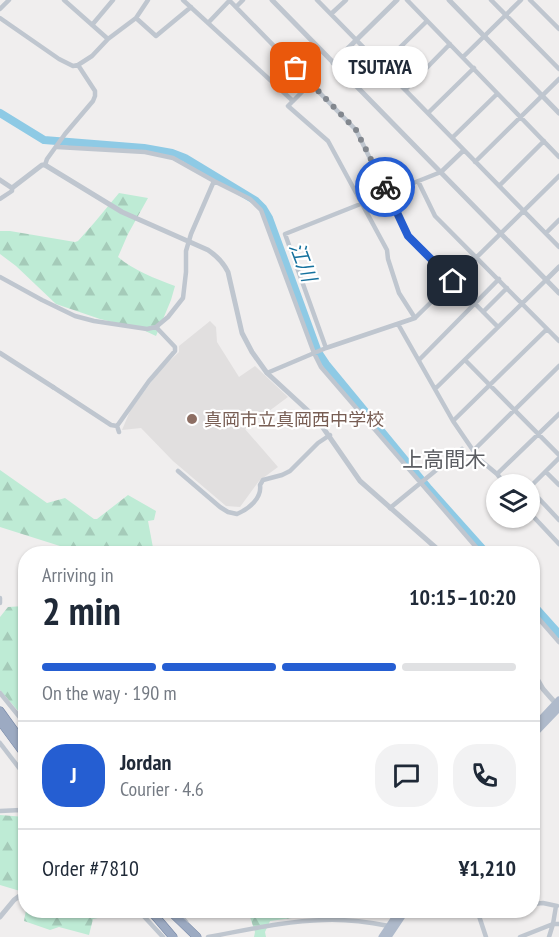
<!DOCTYPE html>
<html lang="en">
<head>
<meta charset="utf-8">
<style>
  body { margin:0; font-family:"PT Sans Narrow","Noto Sans JP",sans-serif; background:#f2f2f3; color:#1f2937; height:100vh; display:flex; flex-direction:column; font-size:22px; white-space:nowrap }
  * { box-sizing:border-box; margin:0 }
  p { font-size:20px; color:#747a83 }
  .icon { flex:none; width:33px; height:33px; fill:none; stroke:currentColor; stroke-width:2; stroke-linecap:round; stroke-linejoin:round }
  .map { position:relative; flex:1; overflow:hidden }
  .panel { position:absolute; left:18px; top:546px; width:522px; height:372px; display:flex; flex-direction:column; background:#fff; border-radius:24px; box-shadow:0 2px 4px #0004 }
  .panel>* { flex:none }
  .buttons { position:absolute; left:486px; top:474px; display:grid; gap:12px }
  .buttons a { display:grid; place-items:center; width:54px; height:54px; border-radius:50%; background:#fff; box-shadow:0 2px 4px #0004; font-size:30px }
  .pin { position:absolute; display:grid; place-items:center; width:51px; height:51px; color:#fff; margin:-26px; border-radius:12px; box-shadow:0 3px 9px #0006 }
  .courier { position:absolute; display:grid; place-items:center; width:60px; height:60px; margin:-30px; border:4px solid #255ed2; border-radius:50%; background:#fff; color:#222; box-shadow:0 2px 8px #0007 }
  .bubble { position:absolute; height:42px; border-radius:21px; background:#fff; box-shadow:0 2px 4px #0004; font-size:20px; font-weight:700; line-height:42px; text-align:center }
  .head em { font-style:normal; font-weight:700 }
  .head div { display:flex; flex-direction:column-reverse }
  .head { display:flex; align-items:center; justify-content:space-between; height:102px; padding:0 24px }
  h1 { font-size:39px; font-weight:700; line-height:45px }
  .bar { display:grid; grid-template-columns:repeat(4,1fr); gap:9px 6px; align-content:center; height:72px; padding:0 24px }
  .bar i { height:8px; border-radius:4px; background:#e0e1e3 }
  .bar .active { background:#255ed2 }
  .bar p { grid-column:span 4 }
  .line { display:flex; align-items:center; gap:15px; padding:0 24px; border-top:2px solid #e0e1e3 }
  .line div { flex:1 }
  .round { display:grid; place-items:center; flex:none; width:63px; height:63px; border-radius:24px; background:#f2f2f3 }
  .map>svg:first-child { display:block }
  .education { fill:#e1dfdf }
  .forest { fill:url(#forest-firs) }
  .lines { fill:none; stroke-linecap:round; stroke-linejoin:round }
  .river { stroke:#8ecae5; stroke-width:8 }
  .trunk-casing { stroke:#7486a5; stroke-width:9 }
  .minor { stroke:#bfc6cf; stroke-width:4.5 }
  .tertiary { stroke:#bfc6cf; stroke-width:5 }
  .primary { stroke:#afbacb; stroke-width:7 }
  .trunk { stroke:#9caac2; stroke-width:8 }
  .done { stroke:#82878e; stroke-width:6; stroke-dasharray:0 10.8 }
  .route { stroke:#255ed2; stroke-width:8 }
  .education-dot { fill:#8d6e63; stroke:#fff; stroke-width:2 }
  .labels { text-anchor:middle; dominant-baseline:central; stroke-width:4.5; stroke-linejoin:round; paint-order:stroke }
  .education-label { font-size:18px; fill:#785e54; stroke:#fff; text-anchor:start }
  .water-label { font-size:20px; font-style:italic; fill:#16729e; stroke:#fff }
  .quarter-label { font-size:21px; fill:#5b5d62; stroke:#fff }
</style>
</head>
<body>
<div class="map">
<svg width="559" height="937" viewBox="0 0 559 937">
  <defs>
    <pattern id="forest-firs" width="22" height="20" patternUnits="userSpaceOnUse" patternTransform="scale(1.5)"><rect width="22" height="20" fill="#beebd5"/><path d="M5 1l3.5 6h-7zM16 11l3.5 6h-7z" fill="#a5cbb9"/></pattern>
  </defs>
  <rect width="100%" height="100%" fill="#f0eeee"/>
  <path class="education" d="M 210,321 L 216,327 L 217,342 L 239,377 L 255,366 L 288,397 L 245,429 L 278,467 L 259,481 L 240,507 L 226,506 L 173,461 L 141,428 L 122,430 L 130,411 L 160,370 L 179,352 L 179,346 Z"/>
  <path class="forest" d="M 119,193 L 148,198 L 128,234 L 118,257 C 133,270 156,279 175,286 L 171,300 L 156,336 L 141,329 L 100,319 L 56,304 L 16,266 L 0,254 L 0,231 L 10,231 L 75,242 L 78,241 L 94,223 Z
    M 0,470 L 47,503 L 65,498 L 94,519 L 97,519 L 128,495 L 156,511 L 154,520 L 148,521 L 154,553 L 82,553 L 0,527 Z
    M 25,606 L 25,719 L 0,690 L 0,617 L 8,607 Z
    M 0,815 L 25,817 L 25,886 L 20,891 L 0,885 Z
    M 26,910 L 120,910 L 120,911 L 117,914 L 93,919 L 89,935 L 59,927 L 50,930 L 24,921 Z
    M 248,911 L 314,911 L 314,915 L 270,921 L 265,932 L 266,937 L 254,937 L 255,932 Z"/>
  <g class="lines">
    <path class="river" d="M 0,113 L 44,140 L 144,148 L 172,153 L 185,158 L 256,201 L 263,208 L 269,218 L 318,352 L 326,364 L 429,489 L 487,554
      M 532,604 L 559,634"/>
    <g class="trunk-casing">
      <path id="trunk" d="M 0,711 L 26,747
        M 0,721 L 26,756
        M 150,910 L 173,937
        M 169,910 L 197,937"/>
    </g>
    <path class="minor" d="M 64,0 L 108,39
      M 183,0 L 293,101
      M 229,0 L 356,130 L 408,236 L 498,327
      M 317,0 L 559,247
      M 407,0 L 559,157
      M 491,0 L 559,69
      M 530,0 L 559,29
      M 236,7 L 243,0
      M 0,9 L 9,0
      M 331,14 L 346,0
      M 0,18 L 59,59 L 73,66 L 78,65 L 92,56 L 108,39 L 136,18 L 148,0
      M 136,18 L 156,36 L 191,7
      M 208,23 L 230,0
      M 92,25 L 113,0
      M 463,57 L 521,0
      M 381,66 L 427,21
      M 311,83 L 288,106 L 328,141 L 387,250 L 388,259 L 399,293 L 415,318
      M 405,90 L 450,44
      M 428,113 L 474,68
      M 452,138 L 497,94
      M 57,147 L 145,152 L 173,158 L 214,181 L 250,199 L 261,210 L 314,353 L 321,367 L 482,554
      M 475,162 L 559,79
      M 45,165 L 47,159 L 65,134 L 93,101 L 95,96 L 95,91 L 78,65
      M 418,181 L 435,216 L 559,341
      M 499,186 L 544,141
      M 0,199 L 12,191 L 12,188
      M 546,233 L 559,220
      M 0,277 L 42,300 L 75,316 L 94,321 L 147,329 L 156,327 L 168,317 L 183,298 L 186,272 L 186,251 L 191,234 L 214,181
      M 483,312 L 507,288
      M 398,324 L 453,421 L 479,459 L 497,474 L 505,484
      M 326,348 L 285,234 L 441,172 L 464,150
      M 419,360 L 499,279
      M 465,360 L 559,455
      M 267,373 L 326,348 L 415,318 L 559,176
      M 53,387 L 111,425 L 117,426
      M 435,389 L 546,280
      M 453,421 L 547,329
      M 119,432 L 117,426 L 149,381 L 175,351 L 175,347 L 156,327
      M 474,450 L 559,366
      M 178,471 L 220,507 L 228,512 L 237,514 C 249,509 262,498 260,485 L 263,480 L 282,475 L 290,471 L 318,443 L 330,435
      M 546,472 L 559,485
      M 497,474 L 559,414
      M 530,487 L 559,458
      M 530,489 L 559,520
      M 390,508 L 462,449
      M 530,513 L 559,544
      M 0,598 L 0,603
      M 532,611 L 559,642
      M 0,693 L 26,725
      M 0,743 L 26,777
      M 0,811 L 21,810 L 26,812
      M 532,904 L 543,903 L 557,906
      M 138,910 L 163,937
      M 176,910 L 186,922
      M 208,937 C 247,930 285,921 324,920 C 346,919 368,922 389,926
      M 486,937 L 479,916 L 504,910
      M 520,937 L 553,924 L 559,924
      M 549,937 L 553,924 L 556,906"/>
    <path class="tertiary" d="M 272,0 L 559,293
      M 449,0 L 559,113
      M 333,63 L 397,0
      M 0,180 L 12,188 L 42,165 L 45,165 L 122,212 L 208,250 C 217,256 223,262 228,272 L 242,333 L 252,352 L 267,373 L 317,419 L 360,481 L 443,554
      M 546,280 L 559,267
      M 0,353 L 53,387
      M 532,670 L 543,689 L 558,706
      M 0,917 L 14,900 L 26,891"/>
    <path class="primary" d="M 532,729 L 559,700
      M 532,736 L 559,708
      M 382,937 L 400,910
      M 388,937 L 406,910"/>
    <use href="#trunk" class="trunk"/>
  </g>
  <g class="lines">
    <path class="done" d="M 296,68 L 356,130 L 385,187"/>
    <path class="route" d="M 385,187 L 408,236 L 453,281"/>
  </g>
  <circle class="education-dot" cx="192" cy="419" r="6"/>
  <g class="labels">
    <g class="education-label">
      <text x="204" y="419">真岡市立真岡西中学校</text>
    </g>
    <g class="water-label">
      <text transform="translate(303 262) rotate(69)">江川</text>
    </g>
    <g class="quarter-label">
      <text x="444" y="459">上高間木</text>
    </g>
  </g>
</svg>
<div class="buttons">
<a><svg class="icon" aria-label="layers" viewBox="0 0 24 24"><path d="M12 4l9 5-9 5-9-5zM3 14l9 5 9-5"/></svg></a>
</div>
<div class="pin" style="left:296px;top:68px;background:#ea580c"><svg class="icon" aria-label="bag" viewBox="0 0 24 24"><path d="M5 8h14l-1 12H6zM9 8a3 3 0 0 1 6 0"/></svg></div>
<div class="pin" style="left:453px;top:281px;background:#1f2937"><svg class="icon" aria-label="home" viewBox="0 0 24 24"><path d="M3 11l9-7 9 7M6 9v11h12V9"/></svg></div>
<div class="courier" style="left:385px;top:187px"><svg class="icon" aria-label="bike" viewBox="0 0 24 24"><circle cx="6" cy="16" r="4"/><circle cx="18" cy="16" r="4"/><path d="M6 16l4-8h5l3 8M10 8l3 8H6M13 5h3"/></svg></div>
<div class="bubble" style="left:332px;top:46px;width:96px">TSUTAYA</div>
<section class="panel">
<div class="head"><div><h1>2 min</h1><p>Arriving in</p></div><em>10:15–10:20</em></div>
<div class="bar"><i class="active"></i><i class="active"></i><i class="active"></i><i></i><p>On the way · 190 m</p></div>
<div class="line" style="height:108px"><b class="round" style="background:#255ed2;color:#fff">J</b><div><b>Jordan</b><p>Courier · 4.6</p></div><a class="round"><svg class="icon" aria-label="chat" viewBox="0 0 24 24"><path d="M4 5h16v11H9l-5 4z"/></svg></a><a class="round"><svg class="icon" aria-label="phone" viewBox="0 0 24 24"><path d="M5 4h4l2 5-3 2q2 4 5 5l2-3 5 2v4C11 20 4 13 5 4z"/></svg></a></div>
<div class="line" style="height:78px"><div>Order #7810</div><b>¥1,210</b></div>
</section>
</div>
</body>
</html>
